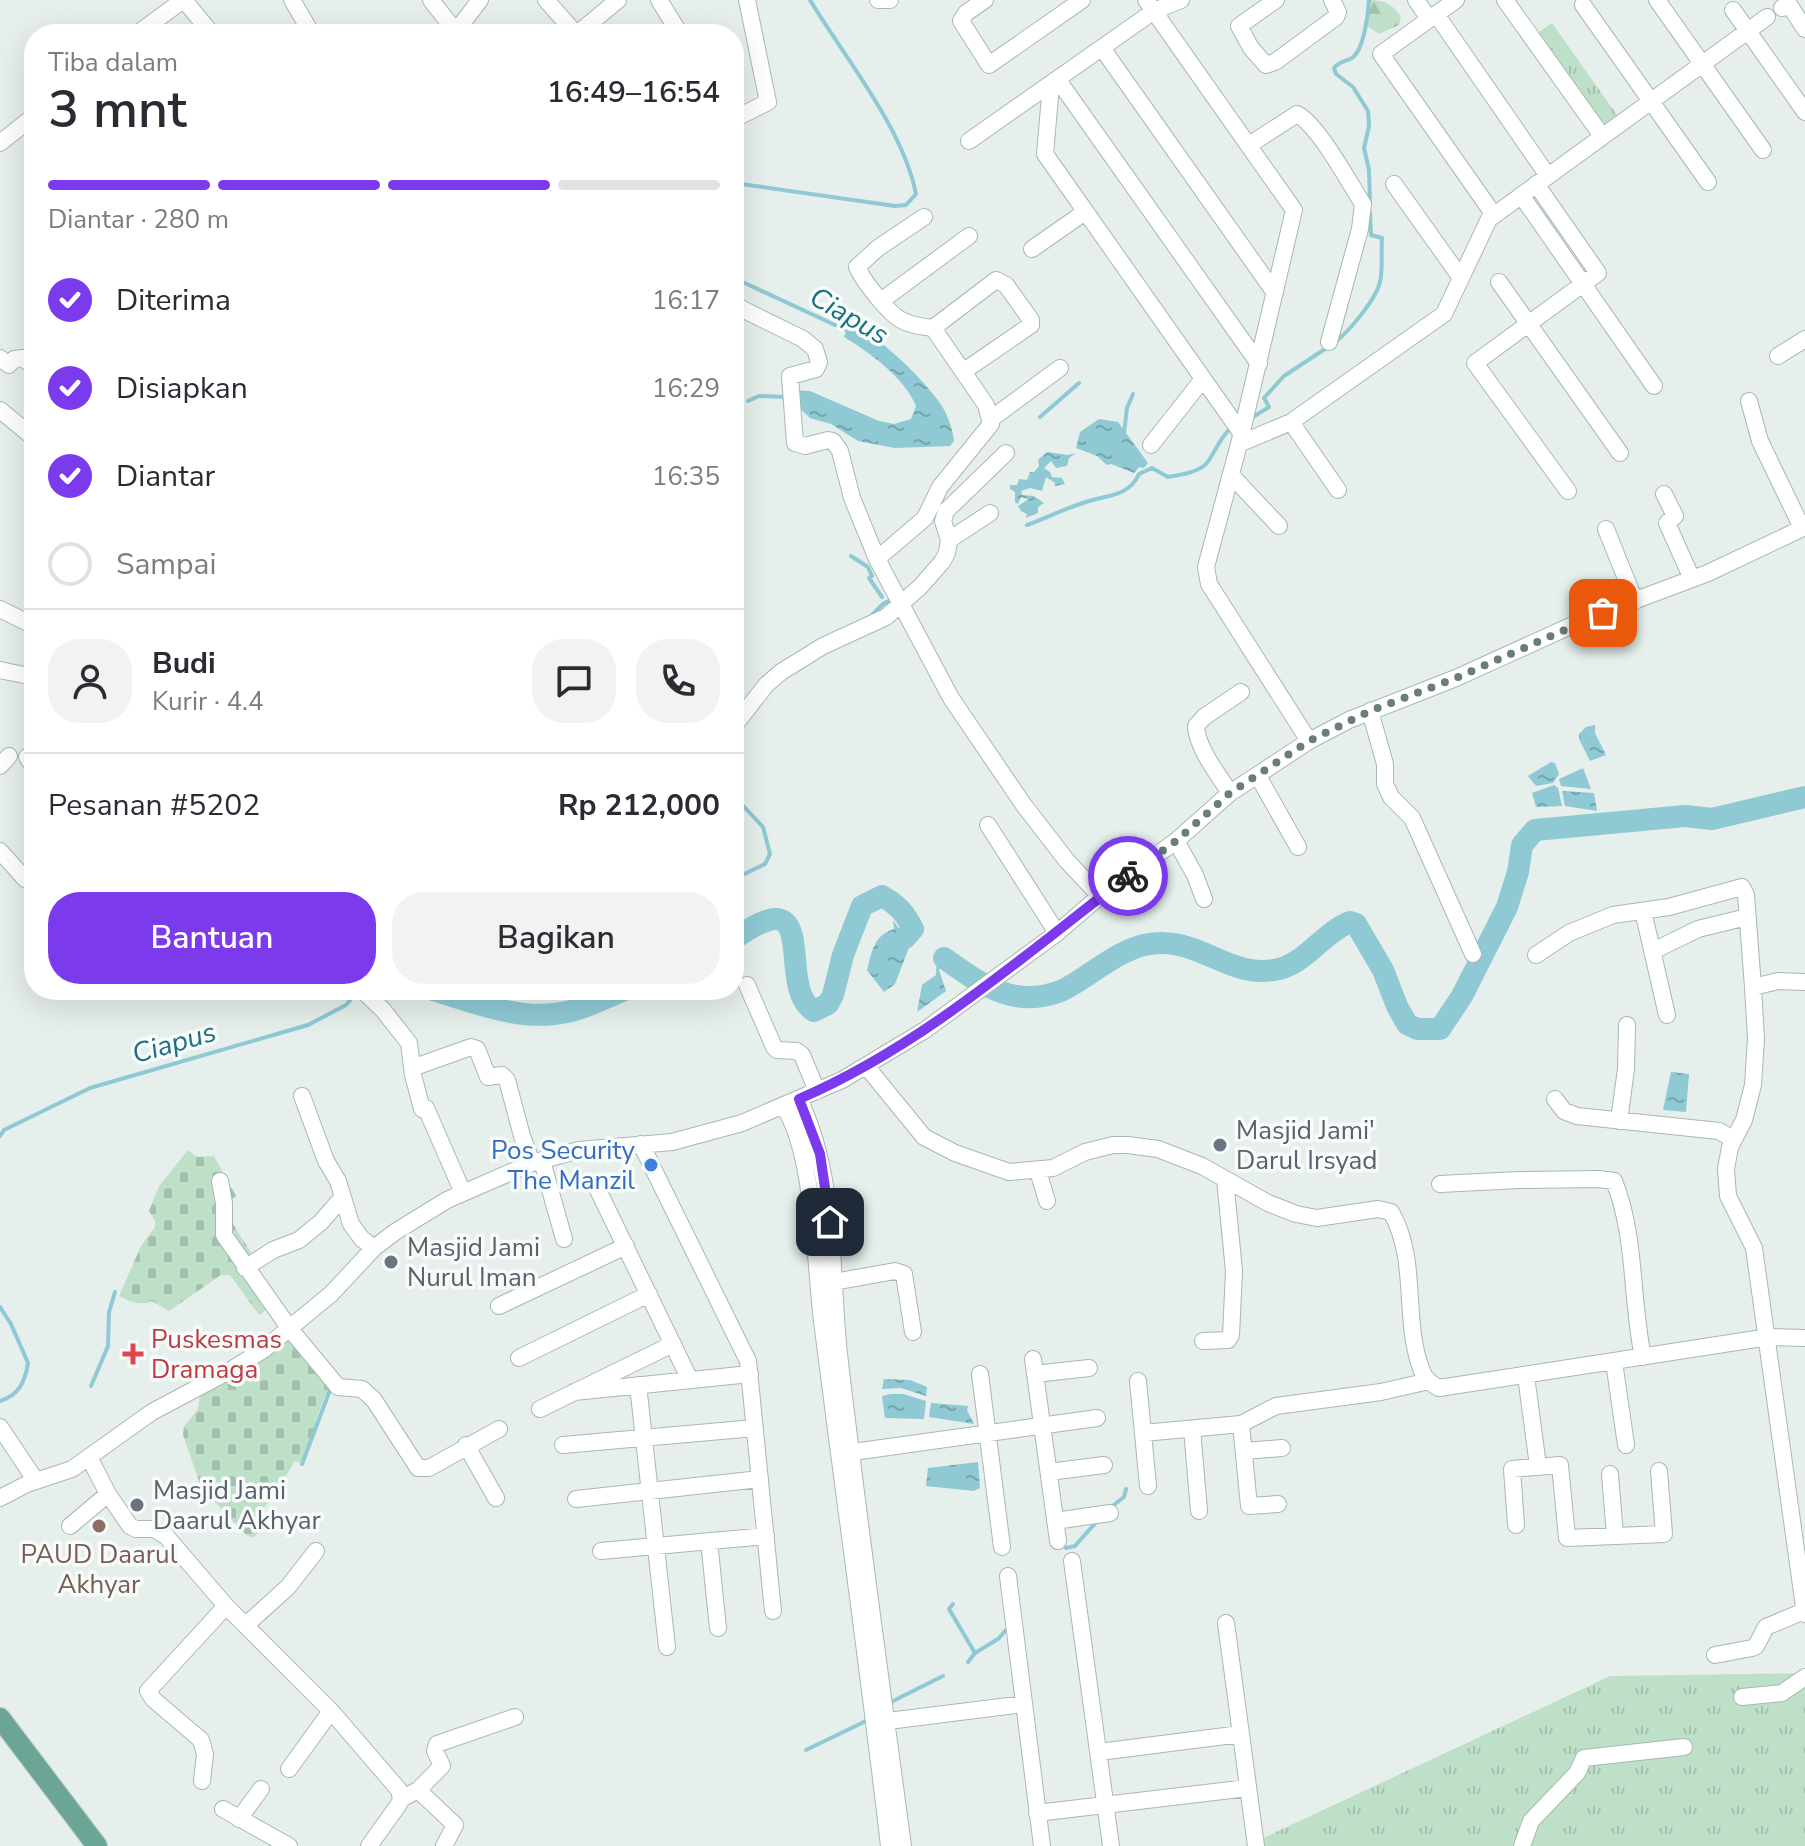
<!DOCTYPE html>
<html lang="id">
<head>
<meta charset="utf-8">
<style>
  body { margin:0; font-family:"Nunito Sans",sans-serif; background:#f2f2f3; color:#2b2b33; height:100vh; display:flex; flex-direction:column; font-size:30px; white-space:nowrap }
  * { box-sizing:border-box; margin:0 }
  p { font-size:26px; color:#7c7c81 }
  .icon { flex:none; width:44px; height:44px; fill:none; stroke:currentColor; stroke-width:2; stroke-linecap:round; stroke-linejoin:round }
  .map { position:relative; flex:1; overflow:hidden }
  .side { position:absolute; left:24px; top:24px; width:720px; height:976px; display:flex; flex-direction:column; background:#fff; border-radius:32px; box-shadow:0 8px 32px #0002 }
  .side>* { flex:none }
  .pin { position:absolute; display:grid; place-items:center; width:68px; height:68px; color:#fff; margin:-34px; border-radius:16px; box-shadow:0 4px 12px #0006 }
  .courier { position:absolute; display:grid; place-items:center; width:80px; height:80px; margin:-40px; border:6px solid #7c3aed; border-radius:50%; background:#fff; color:#222; box-shadow:0 2px 10px #0007 }
  .overview em { font-style:normal; font-weight:600 }
  .overview div { display:flex; flex-direction:column-reverse }
  .overview { display:flex; align-items:center; justify-content:space-between; height:136px; padding:0 24px }
  h1 { font-size:52px; font-weight:600; line-height:60px }
  .bar { display:grid; grid-template-columns:repeat(4,1fr); gap:12px 8px; align-content:center; height:96px; padding:0 24px }
  .bar i { height:10px; border-radius:6px; background:#e1e1e2 }
  .bar .on { background:#7c3aed }
  .bar p { grid-column:span 4 }
  .line { display:flex; align-items:center; gap:20px; padding:0 24px; border-top:2px solid #e1e1e2 }
  .line div { flex:1 }
  .round { display:grid; place-items:center; flex:none; width:84px; height:84px; border-radius:32px; background:#f2f2f3 }
  ol { padding:0 24px; list-style:none }
  li { display:flex; align-items:center; gap:24px; height:88px }
  li p { margin-inline-start:auto }
  li .icon { padding:8px; border-radius:50%; background:#7c3aed; color:#fff; stroke-width:4 }
  li:last-child { color:#7c7c81 }
  li i { width:44px; height:44px; border:4px solid #e1e1e2; border-radius:50% }
  .primary-button { display:flex; gap:16px; margin-top:auto; padding:16px 24px }
  .primary-button a { flex:1; height:92px; border-radius:32px; background:#7c3aed; color:#fff; font-size:32px; font-weight:600; line-height:92px; text-align:center }
  .primary-button a+a { background:#f2f2f3; color:#2b2b33 }
  .map>svg:first-child { display:block }
  .grass { fill:url(#grass-tufts) }
  .forest { fill:url(#forest-firs) }
  .cemetery { fill:url(#cemetery-stones) }
  .water { fill:url(#water-ripples) }
  .lines { fill:none; stroke-linecap:round; stroke-linejoin:round }
  .stream { stroke:#8ec9d4; stroke-width:4 }
  .river { stroke:#8ec9d4; stroke-width:22 }
  .minor-casing { stroke:#a8b8b2; stroke-width:18 }
  .major-casing { stroke:#c2cac8; stroke-width:22 }
  .minor { stroke:#fff; stroke-width:16 }
  .major { stroke:#6aa596; stroke-width:20 }
  .done { stroke:#687f78; stroke-width:8; stroke-dasharray:0 14.4 }
  .route { stroke:#7c3aed; stroke-width:10 }
  .worship-dot { fill:#6b7280; stroke:#f7fbf9; stroke-width:3 }
  .shop-dot { fill:#3f7fe0; stroke:#f7fbf9; stroke-width:3 }
  .health-dot { fill:#e0444e; stroke:#f7fbf9; stroke-width:3 }
  .education-dot { fill:#8d6e63; stroke:#f7fbf9; stroke-width:3 }
  .labels { text-anchor:middle; dominant-baseline:central; stroke-width:7; stroke-linejoin:round; paint-order:stroke }
  .worship-label { font-size:26px; fill:#5b616d; stroke:#f7fbf9; text-anchor:start }
  .shop-label { font-size:26px; fill:#366cbe; stroke:#f7fbf9; text-anchor:end }
  .health-label { font-size:26px; fill:#be3a42; stroke:#f7fbf9; text-anchor:start }
  .education-label { font-size:26px; fill:#785e54; stroke:#f7fbf9 }
  .water-label { font-size:28px; font-style:italic; fill:#1c6f80; stroke:#f7fbf9 }
</style>
</head>
<body>
<div class="map">
<svg width="1805" height="1846" viewBox="0 0 1805 1846">
  <defs>
    <pattern id="grass-tufts" width="24" height="20" patternUnits="userSpaceOnUse" patternTransform="scale(2)"><rect width="24" height="20" fill="#bfe0c8"/><path d="M3 7l-1-3M5 7V3M7 7l1-3M15 17l-1-3M17 17v-4M19 17l1-3" fill="none" stroke="#a4c1ad"/></pattern>
    <pattern id="forest-firs" width="22" height="20" patternUnits="userSpaceOnUse" patternTransform="scale(2)"><rect width="22" height="20" fill="#bfe0c8"/><path d="M5 1l3.5 6h-7zM16 11l3.5 6h-7z" fill="#a4c1ad"/></pattern>
    <pattern id="cemetery-stones" width="16" height="16" patternUnits="userSpaceOnUse" patternTransform="scale(2)"><rect width="16" height="16" fill="#bfe0c8"/><path d="M2 7V4a2 2 0 0 1 4 0v3zM10 15v-3a2 2 0 0 1 4 0v3z" fill="#a4c1ad"/></pattern>
    <pattern id="water-ripples" width="26" height="14" patternUnits="userSpaceOnUse" patternTransform="scale(2)"><rect width="26" height="14" fill="#8ec9d4"/><path d="M2 4q2-2 4 0t4 0M15 11q2-2 4 0t4 0" fill="none" stroke="#74a5ad"/></pattern>
  </defs>
  <rect width="100%" height="100%" fill="#e6efeb"/>
  <path class="grass" d="M 1552,23 L 1617,115 L 1602,126 L 1537,33 Z
    M 1805,1673 L 1805,1846 L 1246,1846 L 1610,1676 Z"/>
  <path class="forest" d="M 1370,0 C 1384,0 1394,5 1401,17 L 1399,25 L 1379,34 L 1364,24 Z"/>
  <path class="cemetery" d="M 188,1150 L 197,1157 L 214,1156 L 236,1196 L 228,1203 L 228,1216 L 258,1264 L 252,1268 L 276,1303 L 259,1315 L 230,1275 L 221,1275 L 169,1311 L 152,1301 C 141,1306 130,1302 119,1296 L 141,1246 L 155,1227 L 155,1221 L 149,1211 L 159,1186 Z
    M 293,1336 L 332,1385 C 316,1407 314,1439 300,1463 L 295,1461 L 286,1476 L 289,1480 L 259,1513 L 263,1528 L 253,1538 L 246,1535 L 201,1487 L 183,1435 L 184,1426 L 198,1409 L 201,1388 Z"/>
  <path class="water" d="M 850,323 C 879,336 924,379 942,406 C 948,416 953,430 954,441 L 950,446 L 895,448 L 858,441 L 831,424 L 810,418 L 798,407 L 783,404 L 787,390 L 810,391 L 879,421 L 894,424 L 911,419 L 916,406 C 904,377 870,353 844,337 Z
    M 1099,419 L 1118,422 L 1148,463 L 1144,468 L 1139,467 L 1134,473 L 1111,464 L 1107,465 L 1097,456 L 1076,448 L 1080,432 Z
    M 1047,452 L 1068,455 L 1076,453 L 1069,458 L 1067,466 L 1056,468 L 1051,461 L 1044,468 L 1050,472 L 1052,477 L 1062,478 L 1065,484 L 1055,486 L 1055,483 L 1046,477 L 1042,491 L 1030,488 L 1021,491 L 1022,495 L 1034,496 L 1044,503 L 1038,507 L 1038,513 L 1026,518 L 1027,514 L 1021,511 L 1018,506 L 1029,499 L 1021,497 L 1018,504 L 1015,502 L 1015,492 L 1010,489 L 1010,485 L 1017,485 L 1019,479 L 1027,480 L 1030,472 L 1034,472 L 1039,466 L 1038,460 Z
    M 1595,725 L 1595,733 L 1606,755 L 1590,761 L 1579,739 L 1579,734 L 1586,727 Z
    M 1551,762 L 1555,763 L 1559,774 L 1553,783 L 1536,786 L 1528,776 Z
    M 1583,768 L 1591,789 L 1561,786 L 1559,779 Z
    M 1554,785 L 1558,788 L 1562,806 L 1536,807 L 1532,793 Z
    M 1562,791 L 1594,793 L 1597,811 L 1565,806 Z
    M 893,920 L 910,945 L 895,984 L 884,992 L 867,970 C 872,951 874,935 894,929 Z
    M 945,948 L 947,954 L 939,970 L 946,991 L 917,1012 L 922,985 L 936,975 L 937,956 Z
    M 1671,1072 L 1689,1074 L 1686,1112 L 1663,1110 Z
    M 884,1379 L 910,1380 L 927,1387 L 926,1396 L 901,1388 L 882,1389 Z
    M 891,1394 L 903,1394 L 926,1401 L 924,1419 L 885,1418 L 882,1396 Z
    M 931,1403 L 968,1406 L 967,1410 L 974,1424 L 929,1417 Z
    M 978,1462 L 980,1488 L 974,1491 L 926,1486 L 928,1468 Z"/>
  <g class="lines">
    <path class="stream" d="M 1369,0 C 1368,14 1364,50 1352,58 C 1345,62 1340,61 1334,68 L 1336,74 L 1353,87 L 1368,111 L 1369,126 L 1364,148 L 1369,170 L 1370,203
      M 734,188 L 741,184 L 895,206 L 906,205 L 916,194 C 903,128 845,58 810,0
      M 734,278 L 848,331
      M 1335,342 C 1349,332 1376,299 1380,282 C 1383,270 1381,252 1382,238 L 1371,235 L 1370,212
      M 748,401 L 759,396 L 786,397
      M 1040,417 L 1079,383
      M 1253,417 L 1269,407 L 1264,398 L 1284,376 L 1328,347
      M 1124,433 L 1127,408 L 1133,394
      M 1027,525 C 1046,518 1066,508 1086,502 C 1106,495 1129,497 1139,474 L 1152,468 L 1168,477 C 1180,475 1195,473 1205,465 C 1213,458 1218,439 1231,428
      M 851,556 L 868,567 L 872,576 L 869,578 L 882,597
      M 871,616 L 883,604 L 894,598
      M 734,796 L 763,827 L 770,854 L 765,864 L 734,879
      M 0,1136 L 4,1130 L 90,1088 L 308,1025 L 346,1005 L 357,992
      M 0,1307 L 11,1324 L 28,1363 C 25,1382 19,1395 0,1401
      M 91,1386 L 108,1346 L 109,1312 L 115,1292
      M 302,1464 L 330,1390
      M 1110,1508 L 1124,1497 L 1126,1489
      M 1066,1548 L 1075,1546 L 1098,1520
      M 953,1604 L 949,1609 L 975,1653 L 998,1639 L 1006,1630
      M 968,1662 L 975,1653
      M 889,1703 L 943,1676
      M 806,1750 L 866,1721"/>
    <path class="river" d="M 734,939 C 825,874 774,987 814,1011 L 828,1004 L 833,995 L 843,955 L 862,906 L 882,896 C 898,905 905,913 913,929 L 905,938
      M 944,958 C 982,985 1015,1010 1063,990 C 1089,977 1115,952 1144,945 C 1200,933 1226,981 1279,969 C 1307,962 1324,932 1350,922 L 1356,924 L 1383,970 L 1397,1006 L 1407,1024 L 1417,1029 L 1440,1029 L 1462,996 L 1507,907 L 1518,872 L 1522,845 L 1535,830 L 1685,816 L 1712,819 L 1805,797
      M 433,990 C 470,1001 515,1019 554,1014 C 579,1012 602,999 624,990"/>
    <g class="minor-casing">
      <path id="minor" d="M 184,0 L 212,34
        M 292,0 L 312,34
        M 431,0 L 456,32
        M 546,0 L 576,34
        M 659,0 L 680,34
        M 878,0 L 890,0
        M 985,0 L 966,13 L 961,21 L 989,65 L 1082,0
        M 1146,0 L 1294,210 L 1239,444 L 1206,567 L 1209,584 L 1309,741
        M 1276,0 L 1239,26 L 1251,48 L 1266,65 L 1275,62 L 1336,17 L 1338,12 L 1332,0
        M 1416,0 L 1429,19
        M 1456,0 L 1381,54 L 1494,215
        M 1505,0 L 1602,136
        M 1657,0 L 1763,150
        M 1583,5 L 1708,182
        M 1782,8 L 1788,3 L 1805,29
        M 1733,10 L 1805,112
        M 1436,14 L 1548,176
        M 137,34 L 183,0
        M 454,34 L 480,0
        M 577,34 L 618,0
        M 1102,48 L 1275,293
        M 1058,80 L 1259,364
        M 1051,85 L 1045,154 L 1242,434
        M 734,119 L 768,102 L 747,0
        M 969,141 L 1154,11 L 1181,0
        M 0,143 L 34,116
        M 1249,145 L 1297,114 C 1319,126 1348,181 1363,204 L 1360,229 L 1329,342
        M 1394,184 L 1461,278
        M 1536,184 L 1598,273 L 1475,363 L 1568,491
        M 1521,195 L 1654,386
        M 924,217 L 878,248 L 857,267 C 862,279 871,289 879,299 C 897,321 905,325 933,328 L 996,280 L 1006,285 L 1031,320 L 1031,325 L 964,371
        M 1032,249 L 1085,212
        M 1499,282 L 1620,453
        M 881,301 L 969,236
        M 734,305 L 803,339 L 815,349 L 819,362 L 816,369 L 790,376 L 795,443 L 805,446 L 828,440 L 833,441 L 840,451 L 852,498 L 877,559 L 951,698 L 1023,804 L 1067,861 L 1100,896
        M 1778,356 L 1805,339
        M 0,358 L 9,365 L 14,359 L 23,358 L 34,367
        M 1749,401 L 1760,441 L 1802,528
        M 0,410 L 34,438
        M 991,419 L 1060,368
        M 1291,422 L 1338,490
        M 1239,444 L 1291,422 L 1444,314 L 1489,219 L 1767,17
        M 1151,445 L 1203,379
        M 1231,475 L 1279,526
        M 1664,494 L 1675,516 L 1667,523 L 1692,579
        M 1606,529 L 1635,601
        M 949,540 L 990,513
        M 877,559 L 925,518 L 940,487 L 991,424 L 986,405 L 933,328
        M 0,609 L 34,626
        M 0,670 L 34,677
        M 1370,711 L 1385,764 L 1385,784 L 1391,797 L 1412,818 L 1473,954
        M 734,726 L 766,685 L 781,672 L 823,646 L 886,617 L 920,587 L 942,562 L 947,553 L 949,540 L 943,521 L 946,511 L 1006,453
        M 34,752 L 27,757 L 34,767
        M 0,766 L 9,756
        M 1258,776 L 1298,847
        M 1230,793 C 1218,774 1197,748 1196,726 L 1204,717 L 1241,692
        M 988,825 L 1057,933
        M 1176,841 L 1195,875 L 1204,899
        M 0,851 L 25,879 L 34,873
        M 1643,911 L 1667,1015
        M 1653,951 L 1698,929 L 1747,917
        M 1536,955 L 1569,933 L 1613,915 L 1669,907 L 1742,887 L 1746,895 L 1753,987
        M 1805,982 L 1778,981 L 1753,987 L 1756,1039 L 1753,1085 L 1744,1120 L 1730,1147 L 1726,1169 L 1728,1196 L 1754,1248 L 1805,1614
        M 747,985 L 774,1047 L 777,1050 L 797,1051 L 802,1055 L 817,1091
        M 362,990 L 383,1010 L 409,1043 L 413,1075 L 422,1109 L 426,1108 L 463,1193
        M 866,1066 L 924,1137 L 955,1153 L 1009,1172 L 1053,1168 L 1085,1152 L 1113,1145 L 1128,1145 L 1158,1149 L 1202,1166 L 1268,1203 L 1296,1214 L 1317,1218 L 1378,1209 L 1391,1212 C 1419,1260 1402,1321 1422,1371 C 1425,1380 1432,1384 1439,1388 L 1769,1337 L 1805,1338
        M 412,1068 L 471,1047 L 477,1049 L 488,1077 L 502,1075 L 507,1080 L 522,1136 L 532,1163
        M 302,1096 L 326,1161 L 338,1181 L 351,1224 L 362,1239 L 374,1248
        M 799,1099 C 837,1178 830,1268 839,1354 C 858,1518 881,1682 903,1846
        M 1555,1099 L 1564,1111 L 1577,1116 L 1719,1131 L 1733,1139
        M 784,1107 C 814,1152 815,1264 822,1321 C 844,1496 869,1671 889,1846
        M 1619,1121 L 1626,1069 L 1627,1025
        M 641,1144 L 748,1361 L 773,1611
        M 542,1161 L 564,1239
        M 1038,1171 L 1047,1201
        M 220,1181 L 224,1203 L 224,1235 L 290,1329 L 334,1382 L 338,1387 L 362,1389 L 374,1400 L 418,1468 L 429,1468 L 499,1429
        M 1440,1184 L 1519,1180 L 1599,1179 L 1614,1181 C 1636,1234 1631,1301 1643,1357
        M 598,1190 L 690,1380
        M 245,1268 L 273,1250 L 299,1240 L 321,1222 L 341,1199
        M 823,1284 L 895,1271 L 904,1274 L 913,1332
        M 499,1306 L 626,1246
        M 1203,1341 L 1228,1340 L 1231,1335 L 1234,1271 L 1225,1179
        M 519,1358 L 649,1294
        M 1033,1359 L 1058,1541
        M 1614,1362 L 1626,1445
        M 980,1374 L 1002,1547
        M 1035,1374 L 1089,1368
        M 1526,1376 L 1538,1466
        M 1138,1381 L 1148,1486
        M 638,1385 L 667,1647
        M 574,1392 L 750,1374
        M 540,1409 L 673,1344
        M 1241,1424 L 1249,1506 L 1278,1504
        M 0,1427 L 36,1481
        M 1192,1429 L 1199,1511
        M 1143,1433 L 1241,1424 L 1276,1406 L 1381,1392 L 1429,1381
        M 466,1445 L 496,1498
        M 563,1445 L 755,1428
        M 1244,1451 L 1282,1448
        M 853,1452 L 1097,1418
        M 89,1457 L 108,1494 L 130,1526 L 136,1529 L 154,1529 L 166,1536 L 226,1606 L 331,1711 L 399,1790 L 401,1799 L 399,1804 L 369,1846
        M 1049,1472 L 1104,1465
        M 1610,1474 L 1615,1536
        M 0,1498 L 27,1484 L 72,1469 L 152,1412 L 229,1371 L 263,1350 L 331,1294 L 374,1248 L 395,1232 L 447,1200 L 532,1163 L 579,1150 L 672,1142 L 742,1123 L 842,1080 L 925,1030 L 1057,933 L 1100,896 L 1176,841 L 1230,793 L 1309,741 L 1349,720 L 1456,678 L 1588,618 L 1708,573 L 1805,527
        M 576,1499 L 760,1479
        M 1055,1521 L 1110,1513
        M 1516,1525 L 1512,1469 L 1560,1465 L 1567,1538 L 1664,1534 L 1659,1471
        M 70,1526 L 108,1494
        M 709,1541 L 718,1628
        M 601,1551 L 766,1536
        M 1072,1561 L 1111,1846
        M 1008,1576 L 1042,1846
        M 1226,1623 L 1256,1846
        M 246,1625 L 288,1587 L 316,1551
        M 1715,1655 L 1752,1648 L 1756,1646 L 1766,1627 L 1804,1611
        M 1742,1697 L 1782,1693 L 1805,1677
        M 888,1721 L 1024,1704
        M 1099,1752 L 1241,1734
        M 289,1769 L 331,1711
        M 202,1781 L 205,1754 L 201,1740 L 153,1699 L 148,1691 L 226,1606
        M 418,1790 L 455,1825 L 444,1846
        M 401,1799 L 418,1790 L 442,1766 L 435,1751 L 437,1744 L 515,1717
        M 223,1809 L 289,1846
        M 1037,1813 L 1248,1788
        M 239,1819 L 261,1789
        M 1522,1846 L 1531,1821 L 1577,1773 L 1584,1758 L 1684,1747"/>
    </g>
    <g class="major-casing">
      <path id="major" d="M 0,1718 L 97,1846"/>
    </g>
    <use href="#minor" class="minor"/>
    <use href="#major" class="major"/>
  </g>
  <g class="lines">
    <path class="done" d="M 1128,876 L 1176,841 L 1230,793 L 1309,741 L 1370,711 L 1456,678 L 1603,613"/>
    <path class="route" d="M 830,1222 L 820,1154 L 799,1099 C 922,1046 1023,956 1128,876"/>
  </g>
  <g class="worship-dot">
    <circle cx="1220" cy="1145" r="8"/>
    <circle cx="391" cy="1262" r="8"/>
    <circle cx="137" cy="1505" r="8"/>
  </g>
  <circle class="shop-dot" cx="651" cy="1165" r="8"/>
  <path class="health-dot" d="M129 1342h8v8h8v8h-8v8h-8v-8h-8v-8h8z"/>
  <circle class="education-dot" cx="99" cy="1526" r="8"/>
  <g class="labels">
    <g class="worship-label">
      <text x="1236" y="1130">Masjid Jami'<tspan x="1236" dy="30">Darul Irsyad</tspan></text>
      <text x="407" y="1247">Masjid Jami<tspan x="407" dy="30">Nurul Iman</tspan></text>
      <text x="153" y="1490">Masjid Jami<tspan x="153" dy="30">Daarul Akhyar</tspan></text>
    </g>
    <g class="shop-label">
      <text x="635" y="1150">Pos Security<tspan x="635" dy="30">The Manzil</tspan></text>
    </g>
    <g class="health-label">
      <text x="151" y="1339">Puskesmas<tspan x="151" dy="30">Dramaga</tspan></text>
    </g>
    <g class="education-label">
      <text x="99" y="1554">PAUD Daarul<tspan x="99" dy="30">Akhyar</tspan></text>
    </g>
    <g class="water-label">
      <text transform="translate(849 316) rotate(30)">Ciapus</text>
      <text transform="translate(174 1043) rotate(-16)">Ciapus</text>
    </g>
  </g>
</svg>
<div class="pin" style="left:1603px;top:613px;background:#ea580c"><svg class="icon" aria-label="bag" viewBox="0 0 24 24"><path d="M5 8h14l-1 12H6zM9 8a3 3 0 0 1 6 0"/></svg></div>
<div class="pin" style="left:830px;top:1222px;background:#1f2937"><svg class="icon" aria-label="home" viewBox="0 0 24 24"><path d="M3 11l9-7 9 7M6 9v11h12V9"/></svg></div>
<div class="courier" style="left:1128px;top:876px"><svg class="icon" aria-label="bike" viewBox="0 0 24 24"><circle cx="6" cy="16" r="4"/><circle cx="18" cy="16" r="4"/><path d="M6 16l4-8h5l3 8M10 8l3 8H6M13 5h3"/></svg></div>
<section class="side">
<div class="overview"><div><h1>3 mnt</h1><p>Tiba dalam</p></div><em>16:49–16:54</em></div>
<div class="bar"><i class="on"></i><i class="on"></i><i class="on"></i><i></i><p>Diantar · 280 m</p></div>
<ol>
<li><svg class="icon" aria-label="check" viewBox="0 0 24 24"><path d="M5 12l5 5 9-10"/></svg>Diterima<p>16:17</p></li>
<li><svg class="icon" aria-label="check" viewBox="0 0 24 24"><path d="M5 12l5 5 9-10"/></svg>Disiapkan<p>16:29</p></li>
<li><svg class="icon" aria-label="check" viewBox="0 0 24 24"><path d="M5 12l5 5 9-10"/></svg>Diantar<p>16:35</p></li>
<li><i></i>Sampai</li>
</ol>
<div class="line" style="height:144px"><a class="round"><svg class="icon" aria-label="person" viewBox="0 0 24 24"><circle cx="12" cy="8" r="4"/><path d="M4 21q1-7 8-7t8 7"/></svg></a><div><b>Budi</b><p>Kurir · 4.4</p></div><a class="round"><svg class="icon" aria-label="chat" viewBox="0 0 24 24"><path d="M4 5h16v11H9l-5 4z"/></svg></a><a class="round"><svg class="icon" aria-label="phone" viewBox="0 0 24 24"><path d="M5 4h4l2 5-3 2q2 4 5 5l2-3 5 2v4C11 20 4 13 5 4z"/></svg></a></div>
<div class="line" style="height:104px"><div>Pesanan #5202</div><b>Rp 212,000</b></div>
<div class="primary-button"><a>Bantuan</a><a>Bagikan</a></div>
</section>
</div>
</body>
</html>
